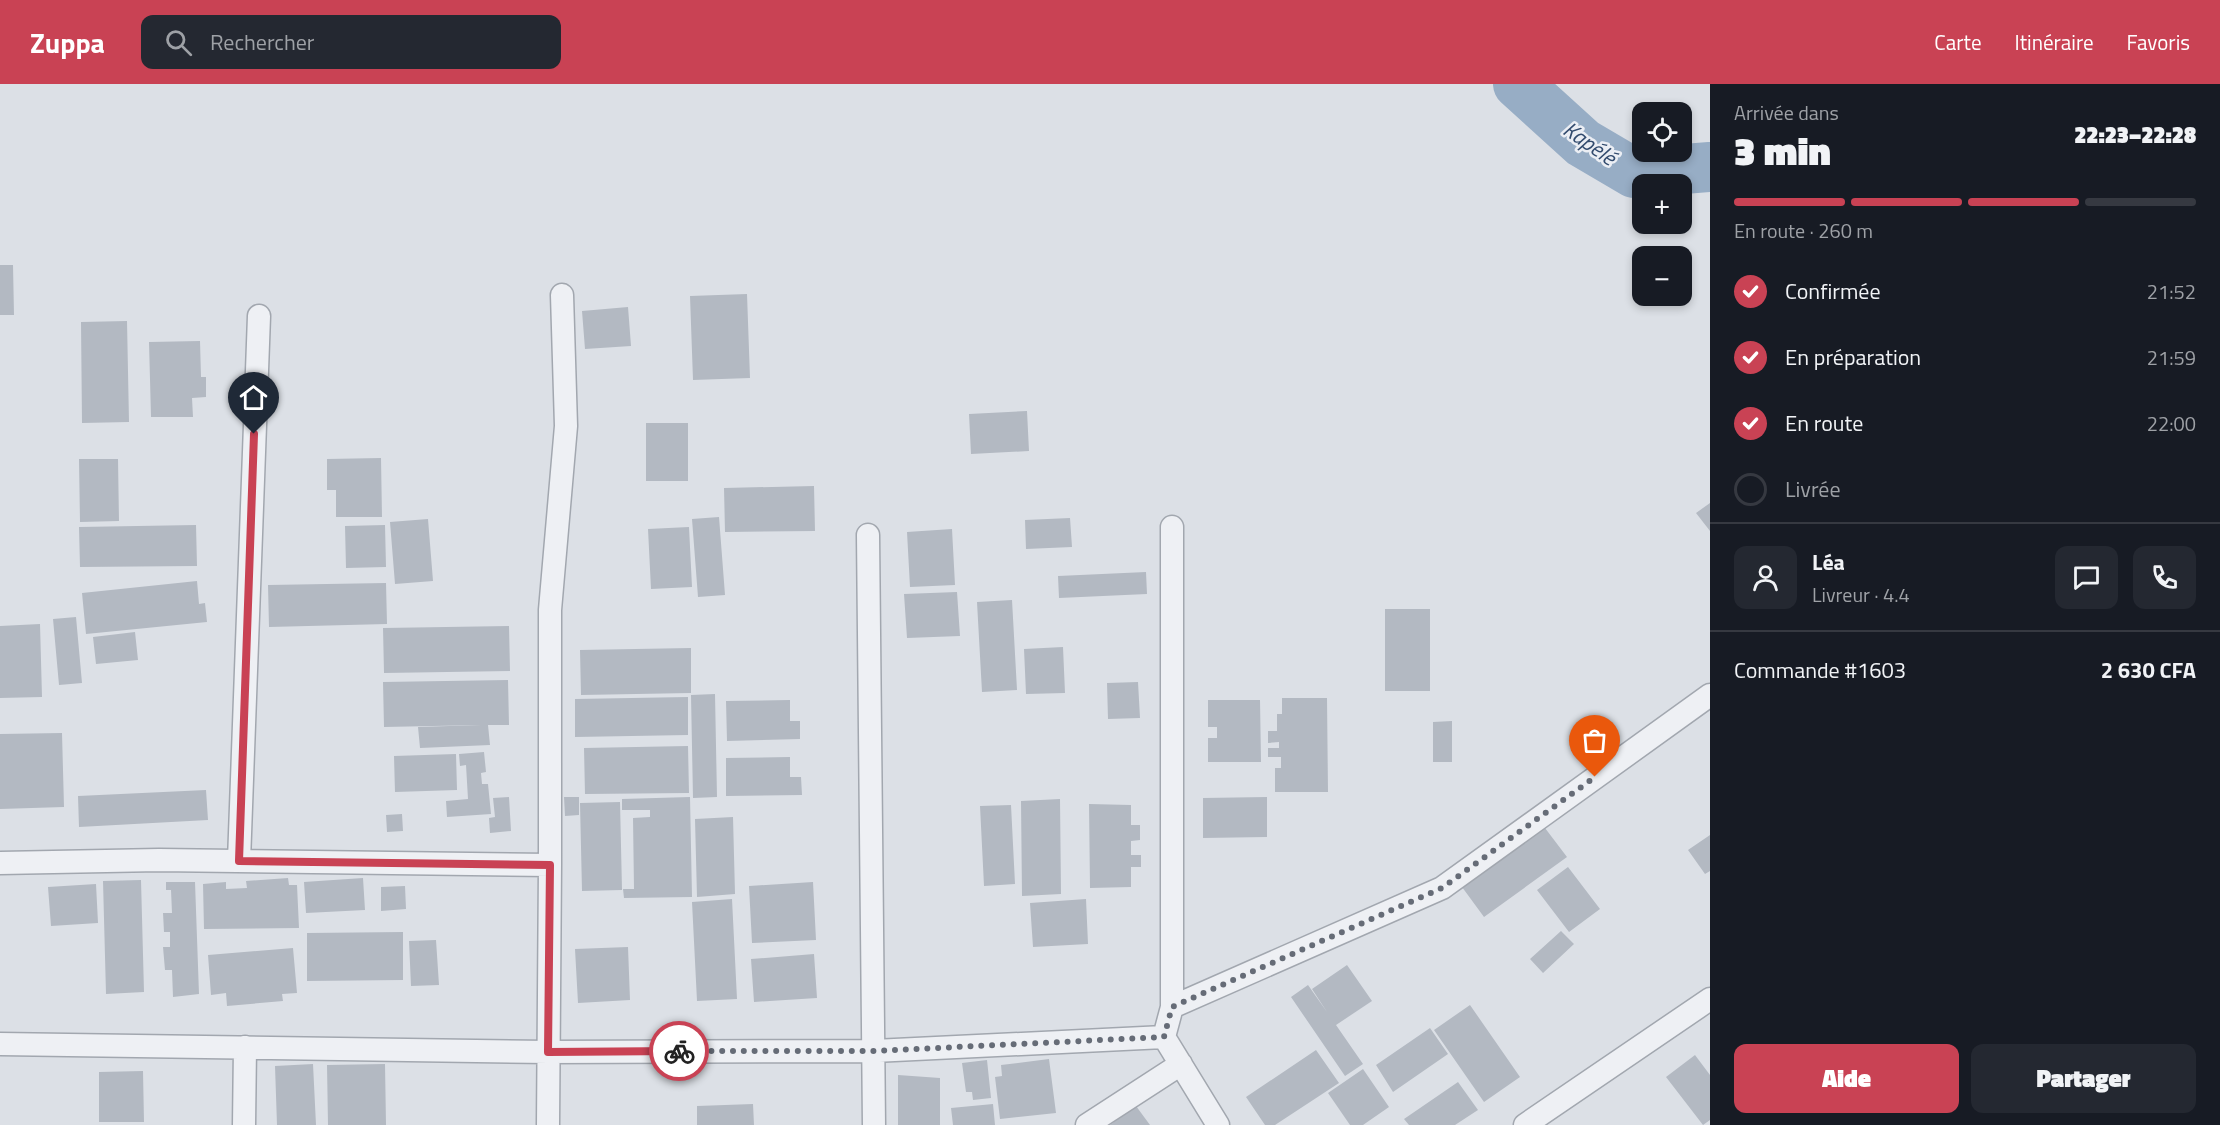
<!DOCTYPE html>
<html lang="fr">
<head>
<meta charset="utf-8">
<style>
  body { margin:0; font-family:"Titillium Web",sans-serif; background:#242831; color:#f1f3f6; height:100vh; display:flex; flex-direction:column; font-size:22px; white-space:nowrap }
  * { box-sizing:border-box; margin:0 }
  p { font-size:20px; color:#9ea1a6 }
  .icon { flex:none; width:33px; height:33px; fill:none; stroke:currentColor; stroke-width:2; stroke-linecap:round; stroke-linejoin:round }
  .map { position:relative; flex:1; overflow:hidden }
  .side { display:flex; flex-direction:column; background:#171b24; width:510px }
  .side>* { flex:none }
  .controls { position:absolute; left:1632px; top:18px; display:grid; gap:12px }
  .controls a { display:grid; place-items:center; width:60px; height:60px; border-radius:12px; background:#171b24; box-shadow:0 3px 9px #0003; font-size:30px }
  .pin { position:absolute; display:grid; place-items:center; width:51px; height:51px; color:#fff; margin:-62px -26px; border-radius:50% 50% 50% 0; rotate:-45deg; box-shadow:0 0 6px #0007 }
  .pin .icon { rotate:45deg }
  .courier { position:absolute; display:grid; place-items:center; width:60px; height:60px; margin:-30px; border:4px solid #c94254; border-radius:50%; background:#fff; color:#222; box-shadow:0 2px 8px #0007 }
  .overview em { font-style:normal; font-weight:800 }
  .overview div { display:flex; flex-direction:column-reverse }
  .overview { display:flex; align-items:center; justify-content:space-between; height:102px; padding:0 24px }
  h1 { font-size:39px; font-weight:800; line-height:45px }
  .bar { display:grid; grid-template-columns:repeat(4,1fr); gap:9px 6px; align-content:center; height:72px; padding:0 24px }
  .bar i { height:8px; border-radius:4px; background:#363941 }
  .bar .current { background:#c94254 }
  .bar p { grid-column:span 4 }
  .line { display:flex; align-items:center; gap:15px; padding:0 24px; border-top:2px solid #363941 }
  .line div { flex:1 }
  .round { display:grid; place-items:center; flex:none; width:63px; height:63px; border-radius:12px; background:#242831 }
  ol { padding:0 24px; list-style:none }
  li { display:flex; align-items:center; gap:18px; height:66px }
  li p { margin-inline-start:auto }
  li .icon { padding:6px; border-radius:50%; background:#c94254; color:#fff; stroke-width:4 }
  li:last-child { color:#9ea1a6 }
  li i { width:33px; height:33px; border:3px solid #363941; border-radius:50% }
  .cta { display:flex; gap:12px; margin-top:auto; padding:12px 24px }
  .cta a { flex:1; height:69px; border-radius:12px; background:#c94254; color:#fff; font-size:24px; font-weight:800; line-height:69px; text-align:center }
  .cta a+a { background:#242831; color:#f1f3f6 }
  header { display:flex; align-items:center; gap:36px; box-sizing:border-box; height:84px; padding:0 30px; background:#c94254; color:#fff }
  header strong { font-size:28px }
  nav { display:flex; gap:33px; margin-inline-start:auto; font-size:21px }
  .search { width:420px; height:54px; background:#242831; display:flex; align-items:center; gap:15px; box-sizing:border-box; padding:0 21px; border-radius:12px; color:#9ea1a6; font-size:22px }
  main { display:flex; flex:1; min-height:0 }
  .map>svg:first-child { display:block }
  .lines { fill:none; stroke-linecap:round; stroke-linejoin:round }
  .river { stroke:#97adc5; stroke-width:50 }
  .building { fill:#b3b9c2 }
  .street-casing { stroke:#a2a7af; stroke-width:25 }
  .street { stroke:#eef0f4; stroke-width:22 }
  .done { stroke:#666c77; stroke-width:6; stroke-dasharray:0 10.8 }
  .route { stroke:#c94254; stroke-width:8 }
  .labels { text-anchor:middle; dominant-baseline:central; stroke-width:5; stroke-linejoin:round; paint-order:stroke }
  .water-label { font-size:22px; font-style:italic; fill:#324b6e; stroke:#ebeef4 }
</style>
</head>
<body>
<header>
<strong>Zuppa</strong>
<div class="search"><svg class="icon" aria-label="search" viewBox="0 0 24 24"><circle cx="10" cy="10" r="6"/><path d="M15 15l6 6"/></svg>Rechercher</div>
<nav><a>Carte</a><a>Itinéraire</a><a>Favoris</a></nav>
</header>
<main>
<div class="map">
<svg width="1710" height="1041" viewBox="0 0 1710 1041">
  <rect width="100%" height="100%" fill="#dce0e6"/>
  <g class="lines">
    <path class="river" d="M 1518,0 L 1583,59 L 1634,89 L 1710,83"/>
  </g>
  <path class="building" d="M 0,181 L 13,181 L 14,231 L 0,231 Z
    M 747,210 L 750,294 L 693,296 L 690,212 Z
    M 628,223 L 631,262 L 585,265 L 582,227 Z
    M 127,237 L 129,338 L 82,339 L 81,238 Z
    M 200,257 L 201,293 L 206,293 L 206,313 L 192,314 L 193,333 L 151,333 L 149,258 Z
    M 1027,327 L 1029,367 L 971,370 L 969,330 Z
    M 646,339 L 688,339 L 688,397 L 646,397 Z
    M 381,374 L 382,433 L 336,433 L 336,406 L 327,406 L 327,375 Z
    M 79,375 L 118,375 L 119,437 L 80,438 Z
    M 814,402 L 815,447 L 725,448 L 724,404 Z
    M 1710,419 L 1710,447 L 1696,429 Z
    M 719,433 L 725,511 L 698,513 L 692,435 Z
    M 1070,434 L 1072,463 L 1026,465 L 1025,436 Z
    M 428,435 L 433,497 L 395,500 L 390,438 Z
    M 196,441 L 197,482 L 80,483 L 79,443 Z
    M 385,441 L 386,483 L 346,484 L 345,442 Z
    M 689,443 L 692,503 L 651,505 L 648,445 Z
    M 952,445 L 955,501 L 910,503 L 907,448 Z
    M 1146,488 L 1147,510 L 1059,514 L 1058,492 Z
    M 197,497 L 199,520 L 205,519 L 207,538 L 86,550 L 82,509 Z
    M 386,499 L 387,540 L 269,543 L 268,501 Z
    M 957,508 L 960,552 L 907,554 L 904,510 Z
    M 1012,516 L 1017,606 L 982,608 L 977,518 Z
    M 1385,525 L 1430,525 L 1430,607 L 1385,607 Z
    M 76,533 L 82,599 L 59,601 L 53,535 Z
    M 40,540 L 42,613 L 0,614 L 0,542 Z
    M 509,542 L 510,587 L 384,589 L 383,544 Z
    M 135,548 L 138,576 L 96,580 L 93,553 Z
    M 1063,563 L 1065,609 L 1026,610 L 1024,565 Z
    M 691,564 L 691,609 L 581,611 L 580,566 Z
    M 508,596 L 509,641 L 488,641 L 490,661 L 420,664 L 418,643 L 481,641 L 384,643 L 383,598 Z
    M 1138,598 L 1140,634 L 1108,635 L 1107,599 Z
    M 715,610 L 717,713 L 693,714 L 691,611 Z
    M 688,613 L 688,651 L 575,653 L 575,615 Z
    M 1282,614 L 1327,614 L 1328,708 L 1275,708 L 1275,684 L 1281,684 L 1281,673 L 1268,673 L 1268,664 L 1279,664 L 1279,658 L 1268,659 L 1268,647 L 1277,647 L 1277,630 L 1282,630 Z
    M 790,616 L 790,637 L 800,637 L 800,655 L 727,657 L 726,617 Z
    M 1208,616 L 1260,616 L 1261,678 L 1208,678 L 1208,654 L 1217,654 L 1217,643 L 1208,643 Z
    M 1452,637 L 1452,678 L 1433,678 L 1433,638 Z
    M 62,649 L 64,723 L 0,725 L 0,650 Z
    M 688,662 L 689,709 L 585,710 L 584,664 Z
    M 484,668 L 486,688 L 481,689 L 482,700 L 488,700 L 491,730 L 447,733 L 446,717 L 468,715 L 466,681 L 460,682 L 459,670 Z
    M 456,670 L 457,706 L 395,708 L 394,672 Z
    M 790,673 L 790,693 L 801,693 L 802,711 L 726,712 L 726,674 Z
    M 206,706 L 208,736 L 79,743 L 78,712 Z
    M 509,713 L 511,747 L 490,749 L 489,734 L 495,733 L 493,714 Z
    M 564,713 L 579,713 L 579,731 L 565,732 Z
    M 690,713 L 692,813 L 624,814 L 623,805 L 634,805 L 633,734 L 650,733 L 650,726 L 622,726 L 622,715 Z
    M 1267,713 L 1267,753 L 1203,754 L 1203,714 Z
    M 1060,715 L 1061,810 L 1022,812 L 1021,717 Z
    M 620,718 L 622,806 L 582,807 L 580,719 Z
    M 1089,720 L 1131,721 L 1131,741 L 1140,741 L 1140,756 L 1131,757 L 1131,771 L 1141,771 L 1141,783 L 1131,783 L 1131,803 L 1090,804 Z
    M 1011,721 L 1015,800 L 984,802 L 980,722 Z
    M 402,730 L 403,747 L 387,748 L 386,731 Z
    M 733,733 L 735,810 L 697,813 L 695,735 Z
    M 1545,744 L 1567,773 L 1484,833 L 1462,803 Z
    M 1710,751 L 1710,787 L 1705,790 L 1688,766 Z
    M 1568,783 L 1600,825 L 1569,848 L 1537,806 Z
    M 288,794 L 289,801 L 297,801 L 299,844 L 204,845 L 203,800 L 226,798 L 226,805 L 247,804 L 246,797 Z
    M 363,794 L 365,826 L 306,829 L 304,798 Z
    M 141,796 L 144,908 L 106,910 L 103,797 Z
    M 166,798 L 195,798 L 199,910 L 173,913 L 172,886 L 165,886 L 163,863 L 170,863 L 170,848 L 164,848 L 163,829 L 172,829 L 171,806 L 166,806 Z
    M 813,798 L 816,856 L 752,859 L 749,802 Z
    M 96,800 L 98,839 L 51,842 L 48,803 Z
    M 405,802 L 406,825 L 381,827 L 381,803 Z
    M 732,815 L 737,915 L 697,917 L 692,818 Z
    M 1086,815 L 1088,860 L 1033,863 L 1030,819 Z
    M 1561,847 L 1574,860 L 1543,889 L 1530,875 Z
    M 403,848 L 403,896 L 307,897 L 307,849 Z
    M 436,856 L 439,901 L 411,902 L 409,857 Z
    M 628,863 L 630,916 L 578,919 L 575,865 Z
    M 293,864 L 297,909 L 282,910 L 283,917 L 227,922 L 226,909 L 211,911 L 208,871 Z
    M 814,870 L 817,914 L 754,918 L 751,875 Z
    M 1347,881 L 1372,917 L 1336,941 L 1363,980 L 1345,992 L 1291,913 L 1308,901 L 1327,928 L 1312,905 Z
    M 1470,921 L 1520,993 L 1484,1018 L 1434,946 Z
    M 1430,944 L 1448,970 L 1393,1008 L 1376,981 Z
    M 1316,966 L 1339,999 L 1275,1041 L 1265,1041 L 1246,1013 Z
    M 1695,971 L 1710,991 L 1710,1036 L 1703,1041 L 1666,993 Z
    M 1049,975 L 1056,1029 L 1000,1035 L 995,993 L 1002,992 L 1001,981 Z
    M 987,976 L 991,1014 L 973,1016 L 972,1008 L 966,1008 L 962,979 Z
    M 313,980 L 316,1041 L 277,1041 L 275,982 Z
    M 385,980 L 386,1041 L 328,1041 L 327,981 Z
    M 1363,985 L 1389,1023 L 1363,1041 L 1350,1041 L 1328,1009 Z
    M 143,987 L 144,1038 L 99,1038 L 99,988 Z
    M 898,991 L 940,994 L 940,1041 L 898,1041 Z
    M 1458,998 L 1478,1026 L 1455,1041 L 1409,1041 L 1404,1035 Z
    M 753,1020 L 754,1041 L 697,1041 L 697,1022 Z
    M 993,1020 L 995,1041 L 953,1041 L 951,1024 Z
    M 1136,1022 L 1150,1041 L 1110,1041 Z"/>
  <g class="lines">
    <g class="street-casing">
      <path id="street" d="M 1172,443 L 1172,923 L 1164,953 L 1218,1041
        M 868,451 L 874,1041
        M 239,777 L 259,232
        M 0,779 L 159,776 L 550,781
        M 1172,923 L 1442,804 L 1710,611
        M 0,960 L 548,968 L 874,967 L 1164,953
        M 244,1041 L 245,963
        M 548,1041 L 550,781 L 550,526 L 566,342 L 562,211
        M 1087,1041 L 1181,980
        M 1525,1041 L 1710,915"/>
    </g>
    <use href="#street" class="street"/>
  </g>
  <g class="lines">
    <path class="done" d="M 679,967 L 874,967 L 1164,953 L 1172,923 L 1442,804 L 1595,693"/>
    <path class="route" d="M 254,350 L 239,777 L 550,781 L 548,968 L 679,967"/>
  </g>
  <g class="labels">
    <g class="water-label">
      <text transform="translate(1590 59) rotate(35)">Kapélé</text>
    </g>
  </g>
</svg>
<div class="controls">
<a><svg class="icon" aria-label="locate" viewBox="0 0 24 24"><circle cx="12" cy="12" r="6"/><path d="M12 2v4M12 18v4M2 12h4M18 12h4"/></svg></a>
<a>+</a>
<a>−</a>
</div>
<div class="pin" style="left:1595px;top:693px;background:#ea580c"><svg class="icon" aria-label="bag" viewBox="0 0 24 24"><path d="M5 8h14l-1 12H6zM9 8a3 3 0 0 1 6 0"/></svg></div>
<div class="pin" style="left:254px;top:350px;background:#1f2937"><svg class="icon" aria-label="home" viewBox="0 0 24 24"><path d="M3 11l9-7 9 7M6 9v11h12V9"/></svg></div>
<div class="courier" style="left:679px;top:967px"><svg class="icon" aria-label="bike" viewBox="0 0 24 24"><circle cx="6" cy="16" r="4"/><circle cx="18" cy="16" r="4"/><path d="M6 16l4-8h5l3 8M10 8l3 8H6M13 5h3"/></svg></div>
</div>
<section class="side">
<div class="overview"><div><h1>3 min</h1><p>Arrivée dans</p></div><em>22:23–22:28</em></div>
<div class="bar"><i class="current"></i><i class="current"></i><i class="current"></i><i></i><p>En route · 260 m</p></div>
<ol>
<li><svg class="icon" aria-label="check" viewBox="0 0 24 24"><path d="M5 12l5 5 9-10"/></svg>Confirmée<p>21:52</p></li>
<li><svg class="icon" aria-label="check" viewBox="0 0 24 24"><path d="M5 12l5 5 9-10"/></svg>En préparation<p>21:59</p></li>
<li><svg class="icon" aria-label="check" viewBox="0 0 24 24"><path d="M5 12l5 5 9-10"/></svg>En route<p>22:00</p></li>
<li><i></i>Livrée</li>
</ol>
<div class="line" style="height:108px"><a class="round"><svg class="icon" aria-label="person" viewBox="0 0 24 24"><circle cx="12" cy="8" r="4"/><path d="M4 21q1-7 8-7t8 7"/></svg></a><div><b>Léa</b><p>Livreur · 4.4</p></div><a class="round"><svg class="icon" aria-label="chat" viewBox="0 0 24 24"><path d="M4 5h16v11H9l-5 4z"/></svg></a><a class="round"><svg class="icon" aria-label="phone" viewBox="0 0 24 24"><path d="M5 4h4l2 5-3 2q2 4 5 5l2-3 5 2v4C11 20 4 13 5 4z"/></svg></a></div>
<div class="line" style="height:78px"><div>Commande #1603</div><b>2 630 CFA</b></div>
<div class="cta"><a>Aide</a><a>Partager</a></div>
</section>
</main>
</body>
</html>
